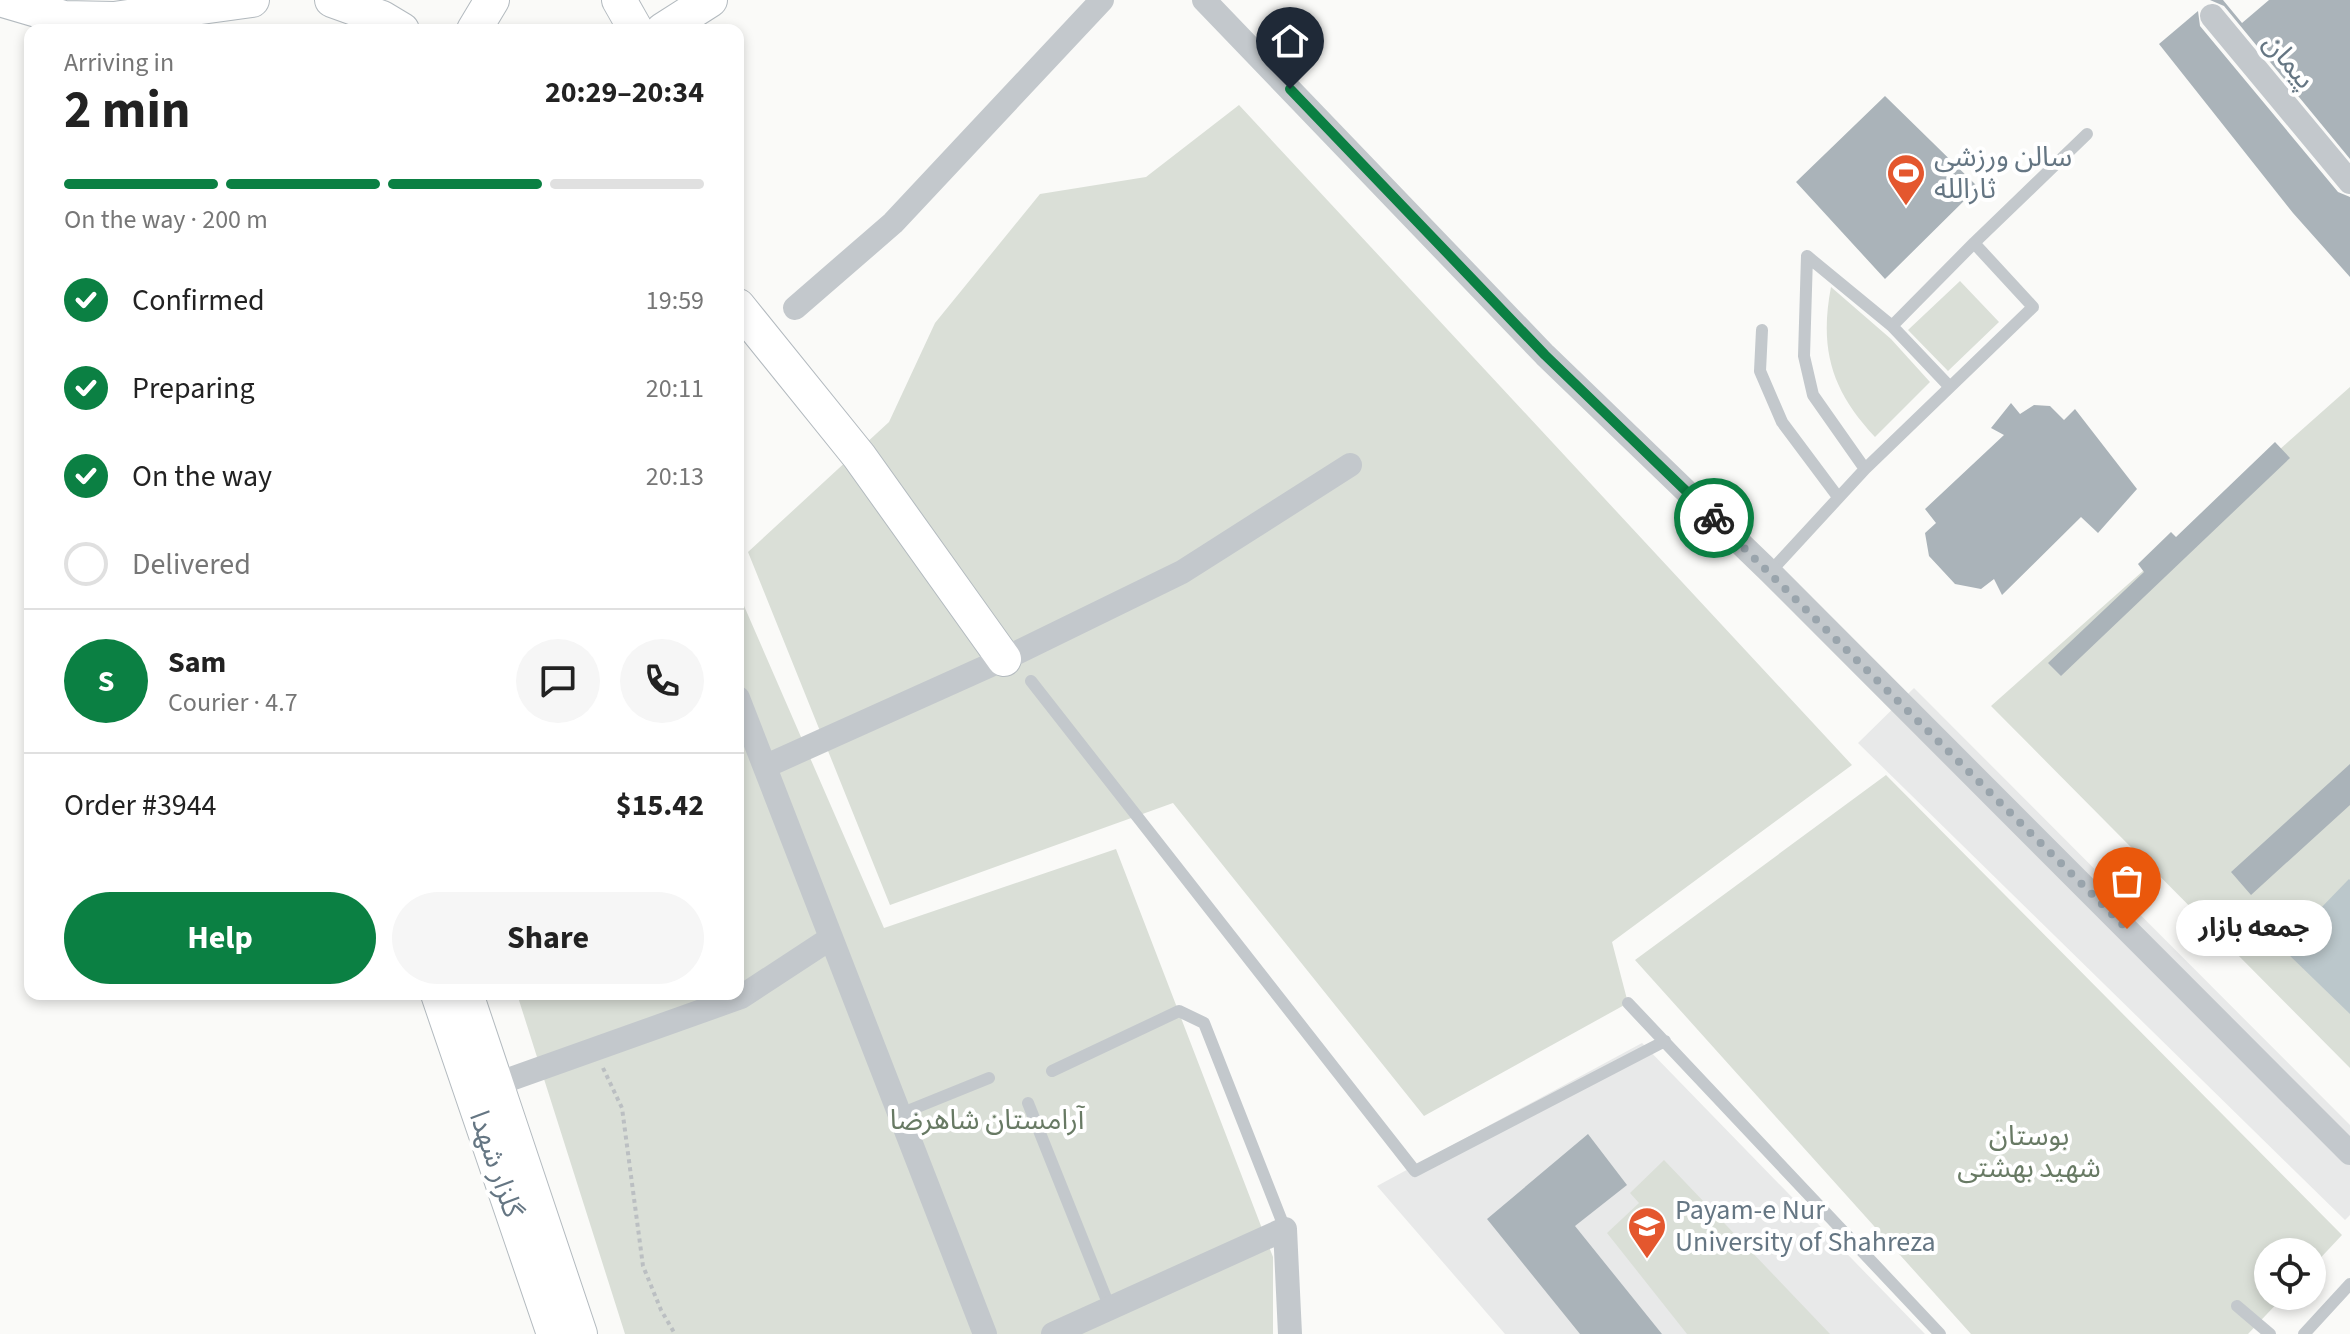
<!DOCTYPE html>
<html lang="en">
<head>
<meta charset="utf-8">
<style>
  body { margin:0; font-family:"Source Sans 3","Noto Sans Arabic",sans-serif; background:#f6f6f6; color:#222; height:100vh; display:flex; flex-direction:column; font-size:30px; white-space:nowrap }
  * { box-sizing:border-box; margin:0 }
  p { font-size:26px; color:#767676 }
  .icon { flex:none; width:44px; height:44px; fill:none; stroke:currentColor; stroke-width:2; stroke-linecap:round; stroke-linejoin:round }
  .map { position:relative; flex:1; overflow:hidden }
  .panel { position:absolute; left:24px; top:24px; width:720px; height:976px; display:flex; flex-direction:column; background:#fff; border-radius:16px; box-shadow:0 4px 12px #0003 }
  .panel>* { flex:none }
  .controls { position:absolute; left:2254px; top:1238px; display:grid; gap:16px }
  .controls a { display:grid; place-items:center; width:72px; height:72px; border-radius:50%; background:#fff; box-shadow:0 4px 12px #0003; font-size:40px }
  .pin { position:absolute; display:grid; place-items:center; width:68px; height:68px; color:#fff; margin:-82px -34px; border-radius:50% 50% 50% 0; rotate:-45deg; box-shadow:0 0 8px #0007 }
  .pin .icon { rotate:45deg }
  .courier { position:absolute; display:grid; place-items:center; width:80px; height:80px; margin:-40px; border:6px solid #0b8043; border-radius:50%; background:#fff; color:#222; box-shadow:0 2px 10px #0007 }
  .bubble { position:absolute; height:56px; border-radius:28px; background:#fff; box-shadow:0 4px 12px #0003; font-size:26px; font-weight:700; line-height:56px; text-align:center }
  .summary em { font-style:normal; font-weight:700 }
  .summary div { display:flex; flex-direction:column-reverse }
  .summary { display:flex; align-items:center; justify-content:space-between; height:136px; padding:0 40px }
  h1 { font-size:52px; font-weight:700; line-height:60px }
  .bar { display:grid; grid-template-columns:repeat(4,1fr); gap:12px 8px; align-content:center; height:96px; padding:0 40px }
  .bar i { height:10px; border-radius:6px; background:#e0e0e0 }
  .bar .active { background:#0b8043 }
  .bar p { grid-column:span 4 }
  .line { display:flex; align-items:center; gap:20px; padding:0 40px; border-top:2px solid #e0e0e0 }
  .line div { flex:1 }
  .round { display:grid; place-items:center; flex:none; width:84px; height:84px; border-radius:42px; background:#f6f6f6 }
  ol { padding:0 40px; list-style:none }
  li { display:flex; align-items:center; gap:24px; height:88px }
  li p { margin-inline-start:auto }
  li .icon { padding:8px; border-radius:50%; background:#0b8043; color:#fff; stroke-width:4 }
  li:last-child { color:#767676 }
  li i { width:44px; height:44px; border:4px solid #e0e0e0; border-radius:50% }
  .button { display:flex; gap:16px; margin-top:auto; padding:16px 40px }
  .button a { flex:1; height:92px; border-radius:48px; background:#0b8043; color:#fff; font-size:32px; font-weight:700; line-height:92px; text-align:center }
  .button a+a { background:#f6f6f6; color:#222 }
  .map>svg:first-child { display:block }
  .built { fill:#e8e9e9 }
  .green { fill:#dadfd7 }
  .water { fill:#bbc7cb }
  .building { fill:#aab3b9 }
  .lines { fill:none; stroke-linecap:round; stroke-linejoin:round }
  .secondary-casing { stroke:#b3babf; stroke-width:36 }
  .path { stroke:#bbbfc2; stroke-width:4; stroke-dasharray:4 4; stroke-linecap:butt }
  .lane { stroke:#c3c8cc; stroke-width:12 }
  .street { stroke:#c3c8cc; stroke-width:24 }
  .secondary { stroke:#fff; stroke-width:34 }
  .done { stroke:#99a4ac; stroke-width:8; stroke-dasharray:0 14.4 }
  .route { stroke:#0b8043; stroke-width:10 }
  .labels { text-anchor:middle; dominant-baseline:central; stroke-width:8; stroke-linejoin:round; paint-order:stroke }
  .street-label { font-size:28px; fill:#657683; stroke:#fff }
  .poi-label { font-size:28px; fill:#657683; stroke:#fff; text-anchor:start }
  .park-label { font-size:28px; fill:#687a64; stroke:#fff }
</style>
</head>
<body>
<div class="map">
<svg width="2350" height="1334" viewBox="0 0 2350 1334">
  <rect width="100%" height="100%" fill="#fafaf8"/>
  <path class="built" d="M 1914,688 L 2350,1125 L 2350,1215 L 2345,1220 L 1858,743 Z
    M 1642,1043 L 1925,1334 L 1505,1334 L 1377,1186 Z"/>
  <path class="green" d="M 1239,105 L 1852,765 L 1612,942 L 1628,1003 L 1424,1116 L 1173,803 L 890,905 L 748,552 L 889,422 L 935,323 L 1040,194 L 1146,177 Z
    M 1960,281 L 1999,322 L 1948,371 L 1908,330 Z
    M 1831,287 L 1891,339 L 1930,382 L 1875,437 C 1832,391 1819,350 1831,287 Z
    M 2350,387 L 2350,1068 L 1991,706 Z
    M 738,592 L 884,928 L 1116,849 L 1273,1257 L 1273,1334 L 625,1334 L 517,994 L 738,994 Z
    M 1886,775 L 2342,1235 L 2312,1267 L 2312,1252 L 2268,1252 L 2268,1296 L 2284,1296 L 2248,1334 L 1971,1334 L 1635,960 Z
    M 1664,1160 L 1830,1334 L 1687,1334 L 1607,1233 L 1639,1203 L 1630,1193 Z"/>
  <path class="water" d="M 2349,879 L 2350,880 L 2350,1014 L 2282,948 Z"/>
  <path class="building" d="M 2210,0 L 2223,0 L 2242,23 L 2269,0 L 2350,0 L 2350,159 L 2224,6 Z
    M 2198,11 L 2200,26 L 2338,192 L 2350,197 L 2350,277 L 2293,213 L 2159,44 Z
    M 1885,96 L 1978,187 L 1885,279 L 1796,182 Z
    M 2011,403 L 2020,414 L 2034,405 L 2050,406 L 2064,420 L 2075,409 L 2137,489 L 2098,533 L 2081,517 L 2002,595 L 1994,579 L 1981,589 L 1955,584 L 1929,556 L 1925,533 L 1936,523 L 1925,509 L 2004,435 L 1991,428 Z
    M 2275,442 L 2290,458 L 2061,676 L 2048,663 L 2144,572 L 2138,564 L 2171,532 L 2176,537 Z
    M 2350,764 L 2350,805 L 2251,895 L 2231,872 Z
    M 1588,1134 L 1627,1185 L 1575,1226 L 1662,1334 L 1580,1334 L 1487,1219 Z"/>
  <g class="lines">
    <g class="secondary-casing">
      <path id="secondary" d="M 3,0 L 64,18 L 114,19 L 252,0
        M 332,0 L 382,18 L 402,30
        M 619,0 L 636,30
        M 474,30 L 492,0
        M 663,30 L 710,0
        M 738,306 L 859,456 L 1004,659
        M 438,994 L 554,1334
        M 466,994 L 580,1334"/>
    </g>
    <path class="path" d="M 603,1068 L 622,1108 L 643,1266 L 661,1310 L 675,1334"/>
    <path class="lane" d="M 1974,243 L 2087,134
      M 1807,256 L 1804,356 L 1813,395 L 1865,469
      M 1807,256 L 1892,326
      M 1762,330 L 1760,371 L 1782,422 L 1838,497
      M 1770,572 L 1865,469 L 2033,307 L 1974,243 L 1892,326 L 1948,385
      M 1031,681 L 1415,1171 L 1665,1041
      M 1628,1003 L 1940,1334
      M 1052,1071 L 1179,1011 L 1204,1023 L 1285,1229
      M 1028,1103 L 1110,1308
      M 900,1114 L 989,1078
      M 2237,1306 L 2270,1334
      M 2304,1334 L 2350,1284"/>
    <path class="street" d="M 1204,0 L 1545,355 L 1770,572 L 2350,1153
      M 2212,16 L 2350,182
      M 795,308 L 893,223 L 1102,0
      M 738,698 L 985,1334
      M 766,766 L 1004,659 L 1182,572 L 1350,465
      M 497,1084 L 741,997 L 831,938
      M 1053,1334 L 1285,1229 L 1290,1334"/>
    <use href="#secondary" class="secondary"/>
  </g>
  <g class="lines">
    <path class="done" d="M 1714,518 L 2127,929"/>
    <path class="route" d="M 1290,89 L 1545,355 L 1714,518"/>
  </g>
  <defs>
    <g id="stadium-pin" transform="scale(2)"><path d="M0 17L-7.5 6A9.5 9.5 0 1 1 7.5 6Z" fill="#e4572e" stroke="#fff"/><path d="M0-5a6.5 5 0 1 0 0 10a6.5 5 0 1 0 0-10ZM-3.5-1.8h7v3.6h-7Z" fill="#fff"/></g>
    <g id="university-pin" transform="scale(2)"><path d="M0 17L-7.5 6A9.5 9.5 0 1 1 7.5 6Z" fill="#e4572e" stroke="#fff"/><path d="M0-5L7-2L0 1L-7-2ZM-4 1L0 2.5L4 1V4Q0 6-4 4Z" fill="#fff"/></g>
  </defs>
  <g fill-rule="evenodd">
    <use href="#stadium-pin" x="1906" y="173"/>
    <use href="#university-pin" x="1647" y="1226"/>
  </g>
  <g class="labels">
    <g class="street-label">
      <text transform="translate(2289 61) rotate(50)">پیمان</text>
      <text transform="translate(496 1164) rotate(71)">گلزار شهدا</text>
    </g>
    <g class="poi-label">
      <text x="1934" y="157">سالن ورزشی<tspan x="1934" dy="32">ثارالله</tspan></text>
      <text x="1675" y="1210">Payam-e Nur<tspan x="1675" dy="32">University of Shahreza</tspan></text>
    </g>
    <g class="park-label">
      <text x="987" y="1120">آرامستان شاهرضا</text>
      <text x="2029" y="1136">بوستان<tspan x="2029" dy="32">شهید بهشتی</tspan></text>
    </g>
  </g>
</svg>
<div class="controls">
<a><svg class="icon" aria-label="locate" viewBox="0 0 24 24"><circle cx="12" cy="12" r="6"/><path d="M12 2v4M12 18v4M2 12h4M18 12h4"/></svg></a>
</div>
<div class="pin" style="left:2127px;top:929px;background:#ea580c"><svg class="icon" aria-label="bag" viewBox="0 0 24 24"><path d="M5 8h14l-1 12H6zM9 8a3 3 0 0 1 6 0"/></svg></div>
<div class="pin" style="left:1290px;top:89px;background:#1f2937"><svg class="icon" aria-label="home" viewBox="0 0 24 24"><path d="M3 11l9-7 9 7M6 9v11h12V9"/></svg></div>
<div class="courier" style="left:1714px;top:518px"><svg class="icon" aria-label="bike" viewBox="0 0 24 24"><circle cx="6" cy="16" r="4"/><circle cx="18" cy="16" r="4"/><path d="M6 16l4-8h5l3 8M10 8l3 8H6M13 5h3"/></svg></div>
<div class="bubble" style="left:2176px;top:900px;width:156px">جمعه بازار</div>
<section class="panel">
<div class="summary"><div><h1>2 min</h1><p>Arriving in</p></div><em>20:29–20:34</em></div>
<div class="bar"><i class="active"></i><i class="active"></i><i class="active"></i><i></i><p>On the way · 200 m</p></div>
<ol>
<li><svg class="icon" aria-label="check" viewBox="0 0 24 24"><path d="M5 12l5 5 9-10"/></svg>Confirmed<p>19:59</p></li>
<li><svg class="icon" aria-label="check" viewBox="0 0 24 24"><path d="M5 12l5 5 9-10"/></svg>Preparing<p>20:11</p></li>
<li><svg class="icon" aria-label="check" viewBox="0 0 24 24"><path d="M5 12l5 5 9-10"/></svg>On the way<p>20:13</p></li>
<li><i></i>Delivered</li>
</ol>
<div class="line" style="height:144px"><b class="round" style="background:#0b8043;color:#fff">S</b><div><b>Sam</b><p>Courier · 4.7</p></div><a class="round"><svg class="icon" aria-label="chat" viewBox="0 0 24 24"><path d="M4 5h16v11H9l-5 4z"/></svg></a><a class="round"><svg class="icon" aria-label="phone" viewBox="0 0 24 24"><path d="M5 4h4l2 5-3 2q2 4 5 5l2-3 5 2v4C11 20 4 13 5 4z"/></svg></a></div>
<div class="line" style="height:104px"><div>Order #3944</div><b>$15.42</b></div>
<div class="button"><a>Help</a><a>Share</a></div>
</section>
</div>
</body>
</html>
